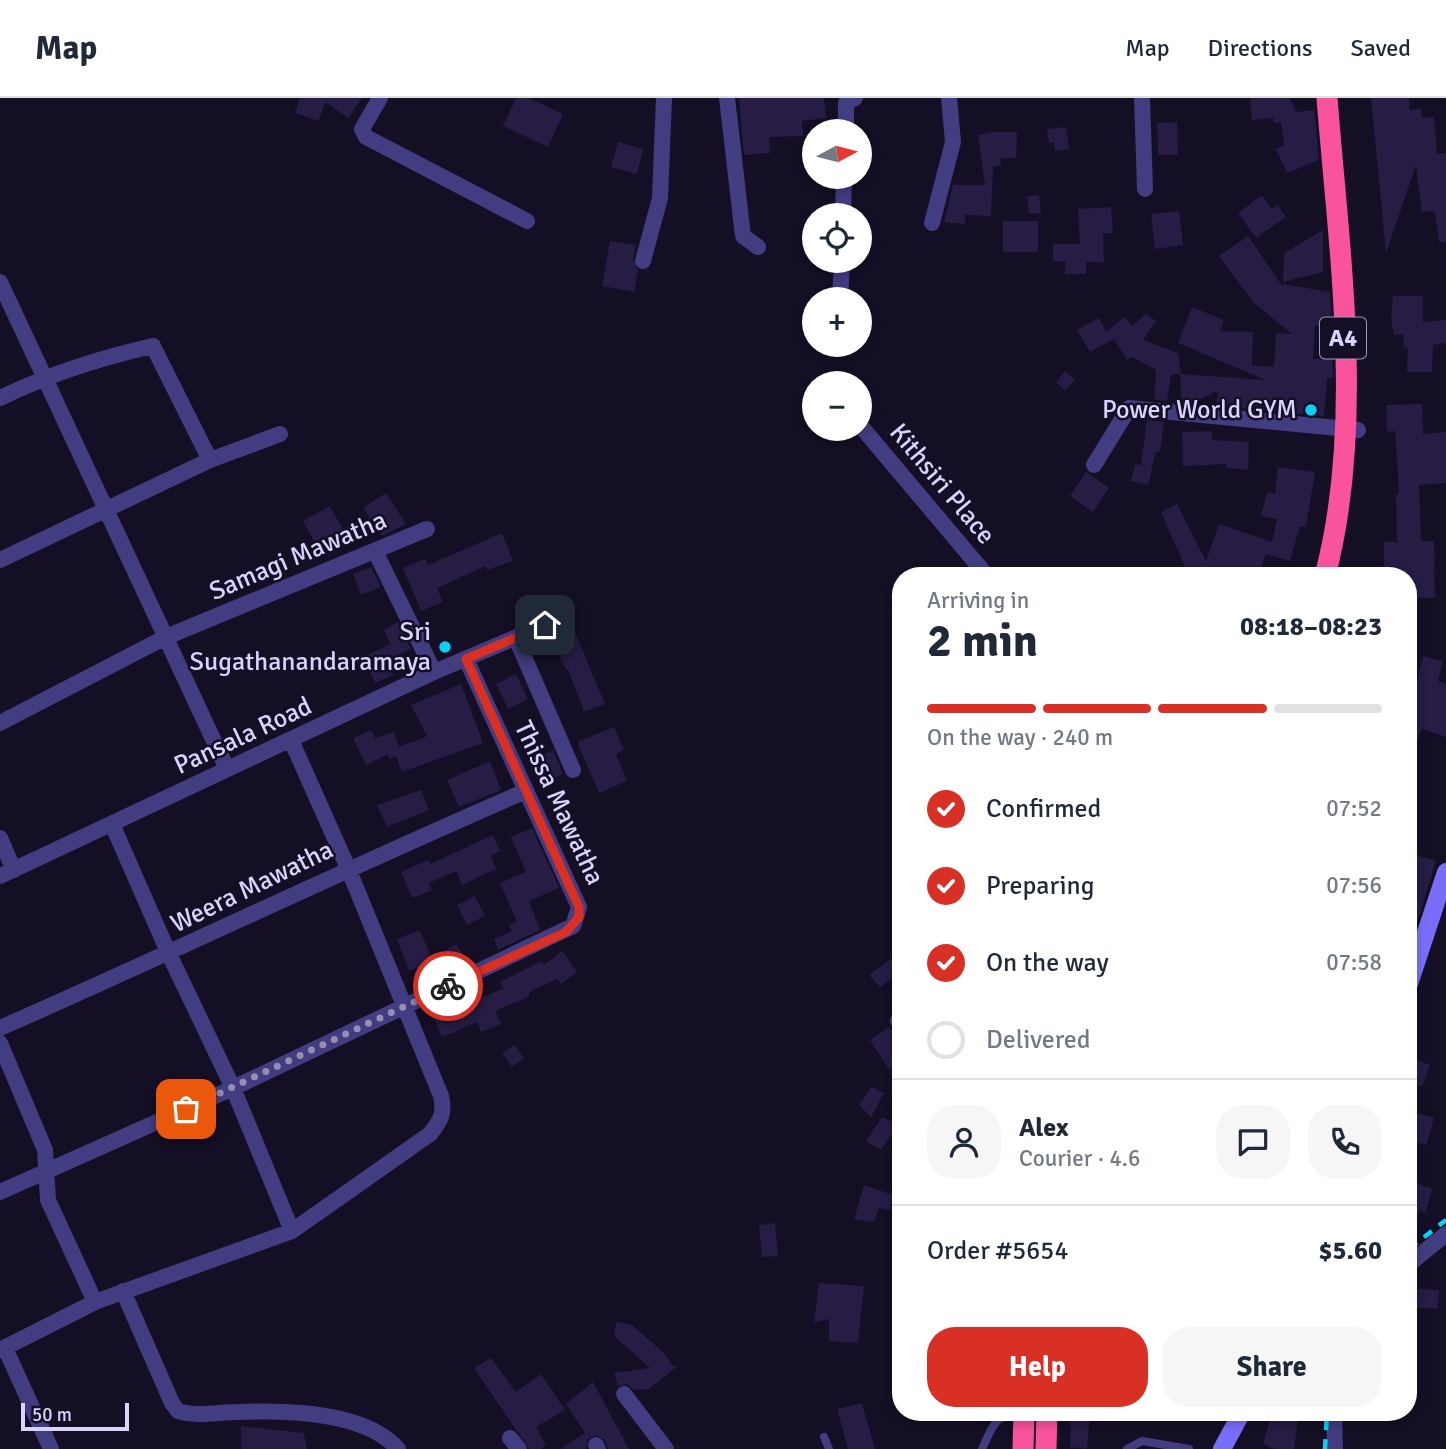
<!DOCTYPE html>
<html lang="en">
<head>
<meta charset="utf-8">
<style>
  body { margin:0; font-family:Signika,sans-serif; background:#f6f6f7; color:#1f2937; height:100vh; display:flex; flex-direction:column; font-size:26px; white-space:nowrap }
  * { box-sizing:border-box; margin:0 }
  p { font-size:23px; color:#747a83 }
  .icon { flex:none; width:38px; height:38px; fill:none; stroke:currentColor; stroke-width:2; stroke-linecap:round; stroke-linejoin:round }
  .map { position:relative; flex:1; overflow:hidden }
  .sheet { position:absolute; left:892px; top:469px; width:525px; height:854px; display:flex; flex-direction:column; background:#fff; border-radius:28px; box-shadow:0 4px 10px #0003 }
  .sheet>* { flex:none }
  .needle { width:46px; rotate:83deg }
  .buttons { position:absolute; left:802px; top:21px; display:grid; gap:14px }
  .buttons a { display:grid; place-items:center; width:70px; height:70px; border-radius:50%; background:#fff; box-shadow:0 4px 10px #0003; font-size:35px }
  .scale { position:absolute; left:21px; bottom:18px; width:108px; box-sizing:border-box; padding-left:7px; border:4px solid #dad3fd; border-top:0; font-size:19px; line-height:24px; white-space:nowrap; color:#dad3fd; -webkit-text-stroke:5px #140f24; paint-order:stroke }
  .pin { position:absolute; display:grid; place-items:center; width:60px; height:60px; color:#fff; margin:-30px; border-radius:14px; box-shadow:0 4px 10px #0006 }
  .courier { position:absolute; display:grid; place-items:center; width:70px; height:70px; margin:-35px; border:5px solid #d93025; border-radius:50%; background:#fff; color:#222; box-shadow:0 2px 9px #0007 }
  .head em { font-style:normal; font-weight:800 }
  .head div { display:flex; flex-direction:column-reverse }
  .head { display:flex; align-items:center; justify-content:space-between; height:119px; padding:0 35px }
  h1 { font-size:46px; font-weight:800; line-height:52px }
  .bar { display:grid; grid-template-columns:repeat(4,1fr); gap:10px 7px; align-content:center; height:84px; padding:0 35px }
  .bar i { height:9px; border-radius:5px; background:#e0e1e3 }
  .bar .on { background:#d93025 }
  .bar p { grid-column:span 4 }
  .line { display:flex; align-items:center; gap:18px; padding:0 35px; border-top:2px solid #e0e1e3 }
  .line div { flex:1 }
  .round { display:grid; place-items:center; flex:none; width:74px; height:74px; border-radius:28px; background:#f6f6f7 }
  ol { padding:0 35px; list-style:none }
  li { display:flex; align-items:center; gap:21px; height:77px }
  li p { margin-inline-start:auto }
  li .icon { padding:7px; border-radius:50%; background:#d93025; color:#fff; stroke-width:4 }
  li:last-child { color:#747a83 }
  li i { width:38px; height:38px; border:4px solid #e0e1e3; border-radius:50% }
  .primary-button { display:flex; gap:14px; margin-top:auto; padding:14px 35px }
  .primary-button a { flex:1; height:80px; border-radius:28px; background:#d93025; color:#fff; font-size:28px; font-weight:800; line-height:80px; text-align:center }
  .primary-button a+a { background:#f6f6f7; color:#1f2937 }
  header { display:flex; align-items:center; gap:42px; box-sizing:border-box; height:98px; padding:0 35px; background:#fff; border-bottom:2px solid #e0e1e3 }
  header strong { font-size:33px }
  nav { display:flex; gap:38px; margin-inline-start:auto; font-size:24px }
  .map>svg:first-child { display:block }
  .building { fill:#261c44 }
  .lines { fill:none; stroke-linecap:round; stroke-linejoin:round }
  .lane { stroke:#423c81; stroke-width:8 }
  .street { stroke:#423c81; stroke-width:16 }
  .secondary { stroke:#786efa; stroke-width:18 }
  .highway { stroke:#f9539b; stroke-width:21 }
  .rail { stroke:#09d2f4; stroke-width:4.5; stroke-dasharray:10 9; stroke-linecap:butt }
  .done { stroke:#958eb1; stroke-width:7; stroke-dasharray:0 12.6 }
  .route { stroke:#d93025; stroke-width:9 }
  .poi-dot { fill:#09d2f4; stroke:#140f24; stroke-width:2.5 }
  .labels { text-anchor:middle; dominant-baseline:central; stroke-width:5; stroke-linejoin:round; paint-order:stroke }
  .shield { fill:#140f24; stroke:#9f98bc; stroke-width:2 }
  .shield-label { font-size:24px; font-weight:bold; fill:#dad3fd }
  .poi-label { font-size:26px; fill:#dad3fd; stroke:#140f24; text-anchor:end }
  .street-label { font-size:26px; fill:#dad3fd; stroke:#140f24 }
</style>
</head>
<body>
<header>
<strong>Map</strong>
<nav><a>Map</a><a>Directions</a><a>Saved</a></nav>
</header>
<div class="map">
<svg width="1446" height="1351" viewBox="0 0 1446 1351">
  <rect width="100%" height="100%" fill="#140f24"/>
  <path class="building" d="M 300,0 L 362,0 L 348,20 L 325,4 L 319,23 L 295,15 Z
    M 516,0 L 529,0 L 563,16 L 548,49 L 503,28 Z
    M 739,0 L 824,0 L 826,20 L 802,23 L 803,38 L 769,39 L 770,55 L 744,57 Z
    M 1250,0 L 1290,0 L 1296,14 L 1314,12 L 1319,62 L 1287,75 L 1276,51 L 1284,47 L 1281,24 L 1274,25 L 1273,20 L 1252,22 Z
    M 1371,0 L 1409,0 L 1410,12 L 1421,11 L 1422,20 L 1434,19 L 1437,56 L 1446,55 L 1446,144 L 1439,144 L 1435,113 L 1422,114 L 1416,67 L 1386,155 Z
    M 1177,24 L 1178,57 L 1158,57 L 1157,25 Z
    M 1066,29 L 1069,51 L 1055,53 L 1054,44 L 1049,45 L 1047,31 Z
    M 993,34 L 1017,34 L 1016,60 L 1000,60 L 1001,67 L 993,69 L 991,118 L 965,117 L 965,126 L 944,124 L 953,87 L 985,87 L 978,37 Z
    M 618,44 L 643,51 L 637,76 L 611,69 Z
    M 1039,97 L 1041,115 L 1029,116 L 1027,98 Z
    M 1262,97 L 1272,111 L 1278,107 L 1286,119 L 1256,140 L 1238,115 Z
    M 1111,109 L 1113,135 L 1103,135 L 1104,164 L 1086,164 L 1086,176 L 1065,176 L 1065,163 L 1053,163 L 1053,146 L 1080,146 L 1078,111 Z
    M 1179,113 L 1183,147 L 1155,151 L 1151,116 Z
    M 1003,123 L 1038,123 L 1038,154 L 1003,154 Z
    M 1323,132 L 1323,174 L 1283,184 L 1284,155 Z
    M 1248,138 L 1283,189 L 1283,186 L 1330,194 L 1332,230 L 1315,227 L 1313,261 L 1332,260 L 1333,280 L 1327,280 L 1324,318 L 1216,308 L 1218,293 L 1191,305 L 1181,300 L 1180,276 L 1171,276 L 1167,303 L 1154,302 L 1156,272 L 1132,259 L 1127,262 L 1114,241 L 1090,254 L 1077,232 L 1099,220 L 1106,234 L 1125,219 L 1132,228 L 1146,216 L 1156,223 L 1143,242 L 1178,255 L 1181,276 L 1266,282 L 1178,245 L 1192,209 L 1224,222 L 1220,233 L 1253,234 L 1252,267 L 1274,269 L 1276,235 L 1292,236 L 1253,204 L 1219,158 Z
    M 610,143 L 636,147 L 633,161 L 638,172 L 634,194 L 602,188 Z
    M 1393,198 L 1423,198 L 1423,224 L 1446,222 L 1446,245 L 1433,247 L 1432,274 L 1407,274 L 1408,249 L 1404,250 L 1403,236 L 1394,237 L 1391,221 Z
    M 1065,273 L 1075,282 L 1065,293 L 1056,284 Z
    M 1422,306 L 1423,336 L 1446,334 L 1446,385 L 1419,387 L 1421,443 L 1434,443 L 1435,500 L 1409,500 L 1409,478 L 1384,478 L 1384,444 L 1397,444 L 1396,397 L 1399,396 L 1395,333 L 1387,334 L 1386,307 Z
    M 1147,322 L 1164,324 L 1160,354 L 1156,354 L 1148,387 L 1131,383 L 1135,366 L 1141,367 Z
    M 1212,333 L 1212,342 L 1249,344 L 1248,372 L 1226,370 L 1226,366 L 1183,368 L 1182,334 Z
    M 1278,369 L 1315,374 L 1306,429 L 1300,428 L 1290,463 L 1266,456 L 1258,478 L 1189,478 L 1161,414 L 1177,406 L 1206,463 L 1219,426 L 1272,444 L 1277,421 L 1261,418 L 1267,394 L 1275,396 Z
    M 1086,374 L 1109,390 L 1093,414 L 1070,398 Z
    M 386,395 L 406,426 L 382,438 L 363,410 Z
    M 330,408 L 347,439 L 320,454 L 303,423 Z
    M 502,435 L 513,463 L 487,472 L 486,468 L 437,490 L 443,504 L 421,513 L 403,470 L 425,461 L 428,467 Z
    M 371,469 L 381,489 L 361,497 L 353,476 Z
    M 398,524 L 411,551 L 387,562 L 393,577 L 375,585 L 363,559 L 390,546 L 384,532 Z
    M 574,532 L 605,606 L 584,614 L 568,571 L 566,572 L 552,541 Z
    M 1423,558 L 1443,563 L 1438,583 L 1446,586 L 1446,639 L 1422,631 L 1409,661 L 1409,584 L 1416,586 Z
    M 516,576 L 528,601 L 508,611 L 496,586 Z
    M 461,586 L 483,645 L 402,674 L 396,658 L 389,661 L 388,656 L 366,667 L 353,640 L 371,632 L 375,640 L 394,634 L 399,649 L 423,640 L 427,638 L 411,607 Z
    M 614,629 L 624,652 L 616,656 L 627,683 L 599,695 L 577,644 Z
    M 553,652 L 563,676 L 541,688 L 529,664 Z
    M 490,663 L 501,692 L 459,709 L 447,682 Z
    M 421,692 L 429,712 L 387,729 L 377,707 Z
    M 532,730 L 559,790 L 529,803 L 540,832 L 498,852 L 494,841 L 512,833 L 509,827 L 517,824 L 500,785 L 526,774 L 511,739 Z
    M 493,737 L 500,753 L 491,758 L 496,771 L 462,787 L 456,773 L 429,785 L 432,792 L 412,800 L 401,774 L 428,762 L 430,766 Z
    M 1409,755 L 1436,763 L 1410,848 L 1409,848 Z
    M 475,798 L 485,818 L 467,827 L 457,807 Z
    M 420,832 L 433,864 L 409,873 L 397,841 Z
    M 456,846 L 469,866 L 453,873 L 441,855 Z
    M 562,853 L 577,874 L 561,886 L 557,881 L 529,894 L 530,898 L 495,913 L 501,926 L 481,934 L 477,924 L 442,939 L 432,915 L 454,905 L 456,910 L 503,891 L 500,884 L 542,863 L 544,867 Z
    M 901,854 L 901,874 L 880,889 L 869,877 Z
    M 889,929 L 901,944 L 901,963 L 889,972 L 870,942 Z
    M 515,947 L 524,960 L 512,969 L 502,955 Z
    M 1409,959 L 1430,967 L 1422,989 L 1409,984 Z
    M 871,989 L 884,995 L 871,1019 L 859,1007 Z
    M 1409,1013 L 1434,1020 L 1426,1047 L 1409,1042 Z
    M 882,1019 L 898,1027 L 881,1052 L 866,1043 Z
    M 1409,1082 L 1432,1091 L 1425,1116 L 1420,1112 L 1409,1138 Z
    M 864,1087 L 893,1097 L 890,1112 L 879,1110 L 874,1124 L 854,1121 Z
    M 775,1125 L 778,1158 L 762,1159 L 759,1127 Z
    M 819,1185 L 864,1188 L 858,1245 L 829,1243 L 829,1221 L 814,1224 Z
    M 1409,1190 L 1439,1192 L 1438,1211 L 1409,1209 Z
    M 616,1224 L 632,1227 L 664,1255 L 673,1268 L 679,1267 L 649,1291 L 634,1292 L 627,1286 L 618,1288 L 614,1275 L 650,1270 L 614,1238 Z
    M 491,1260 L 516,1294 L 541,1276 L 565,1312 L 536,1329 L 546,1347 L 541,1351 L 529,1351 L 474,1270 Z
    M 593,1284 L 615,1325 L 629,1351 L 608,1351 L 605,1342 L 596,1337 L 588,1341 L 586,1351 L 560,1351 L 585,1335 L 566,1306 Z
    M 862,1305 L 875,1351 L 848,1351 L 837,1311 Z
    M 1071,1314 L 1090,1314 L 1087,1351 L 1070,1349 Z
    M 1272,1314 L 1299,1314 L 1294,1351 L 1274,1351 L 1263,1346 Z
    M 241,1328 L 304,1335 L 307,1351 L 241,1351 Z"/>
  <g class="lines">
    <path class="lane" d="M 824,1339 L 829,1351
      M 982,1351 C 994,1326 994,1316 1024,1315
      M 1127,1351 L 1142,1343 L 1189,1351"/>
    <path class="street" d="M 380,0 L 362,31 L 366,39 L 527,123
      M 727,0 L 743,138 L 758,149
      M 1142,0 L 1145,91
      M 846,33 L 846,5 L 855,0
      M 843,117 L 844,79
      M 932,125 L 953,44 L 949,0
      M 643,163 L 660,100 L 664,0
      M 0,184 L 227,671
      M 840,201 L 842,163
      M 0,300 C 50,276 99,260 153,248 L 210,362
      M 859,326 L 987,478
      M 1094,367 L 1129,310 L 1358,332
      M 375,453 L 434,574
      M 0,462 L 210,362 L 280,336
      M 516,540 L 573,672
      M 0,625 L 166,539 L 427,431
      M 112,726 L 169,856 L 233,990 L 292,1133
      M 0,740 L 14,772
      M 0,778 L 434,574 L 545,527
      M 898,923 L 901,927
      M 0,930 C 176,853 349,769 526,693
      M 0,945 L 45,1052 L 48,1102 L 95,1204
      M 0,1094 L 233,990 L 573,828 L 579,809 L 466,561
      M 1409,1166 L 1446,1136
      M 123,1193 L 172,1305 L 178,1313 C 196,1319 219,1314 238,1314 C 284,1312 365,1313 398,1351
      M 5,1250 L 51,1351
      M 0,1252 L 95,1204 L 292,1133 L 430,1036 C 441,1022 445,1015 441,998 L 348,770 L 291,642
      M 624,1296 L 666,1351
      M 1334,1314 L 1335,1351
      M 510,1340 L 519,1351
      M 596,1347 L 598,1351"/>
    <path class="secondary" d="M 1409,886 L 1446,774
      M 1222,1351 L 1242,1314"/>
    <path class="highway" d="M 1325,478 C 1365,325 1339,155 1327,0
      M 1023,1351 L 1024,1314
      M 1046,1351 L 1047,1314"/>
    <path class="rail" d="M 1409,1151 L 1446,1122
      M 1325,1351 L 1327,1314"/>
  </g>
  <g class="lines">
    <path class="done" d="M 186,1011 L 448,888"/>
    <path class="route" d="M 448,888 L 566,834 L 579,819 L 579,809 L 466,561 L 545,527"/>
  </g>
  <g class="poi-dot">
    <circle cx="1311" cy="312" r="7"/>
    <circle cx="445" cy="549" r="7"/>
  </g>
  <g class="labels">
    <rect class="shield" x="1320" y="219.5" width="46" height="41" rx="5"/>
    <g class="shield-label">
      <text x="1343" y="240">A4</text>
    </g>
    <g class="poi-label">
      <text x="1297" y="312">Power World GYM</text>
      <text x="431" y="534">Sri<tspan x="431" dy="30">Sugathanandaramaya</tspan></text>
    </g>
    <g class="street-label">
      <text transform="translate(942 386) rotate(50)">Kithsiri Place</text>
      <text transform="translate(298 458) rotate(-23)">Samagi Mawatha</text>
      <text transform="translate(243 638) rotate(-25)">Pansala Road</text>
      <text transform="translate(559 705) rotate(65)">Thissa Mawatha</text>
      <text transform="translate(252 789) rotate(-26)">Weera Mawatha</text>
    </g>
  </g>
</svg>
<div class="buttons">
<a><svg class="needle" viewBox="-14 -14 28 28"><path d="M0-13l5 13h-10z" fill="#e53935"/><path d="M0 13l5-13h-10z" fill="#747a83"/></svg></a>
<a><svg class="icon" aria-label="locate" viewBox="0 0 24 24"><circle cx="12" cy="12" r="6"/><path d="M12 2v4M12 18v4M2 12h4M18 12h4"/></svg></a>
<a>+</a>
<a>−</a>
</div>
<div class="scale">50 m</div>
<div class="pin" style="left:186px;top:1011px;background:#ea580c"><svg class="icon" aria-label="bag" viewBox="0 0 24 24"><path d="M5 8h14l-1 12H6zM9 8a3 3 0 0 1 6 0"/></svg></div>
<div class="pin" style="left:545px;top:527px;background:#1f2937"><svg class="icon" aria-label="home" viewBox="0 0 24 24"><path d="M3 11l9-7 9 7M6 9v11h12V9"/></svg></div>
<div class="courier" style="left:448px;top:888px"><svg class="icon" aria-label="bike" viewBox="0 0 24 24"><circle cx="6" cy="16" r="4"/><circle cx="18" cy="16" r="4"/><path d="M6 16l4-8h5l3 8M10 8l3 8H6M13 5h3"/></svg></div>
<section class="sheet">
<div class="head"><div><h1>2 min</h1><p>Arriving in</p></div><em>08:18–08:23</em></div>
<div class="bar"><i class="on"></i><i class="on"></i><i class="on"></i><i></i><p>On the way · 240 m</p></div>
<ol>
<li><svg class="icon" aria-label="check" viewBox="0 0 24 24"><path d="M5 12l5 5 9-10"/></svg>Confirmed<p>07:52</p></li>
<li><svg class="icon" aria-label="check" viewBox="0 0 24 24"><path d="M5 12l5 5 9-10"/></svg>Preparing<p>07:56</p></li>
<li><svg class="icon" aria-label="check" viewBox="0 0 24 24"><path d="M5 12l5 5 9-10"/></svg>On the way<p>07:58</p></li>
<li><i></i>Delivered</li>
</ol>
<div class="line" style="height:126px"><a class="round"><svg class="icon" aria-label="person" viewBox="0 0 24 24"><circle cx="12" cy="8" r="4"/><path d="M4 21q1-7 8-7t8 7"/></svg></a><div><b>Alex</b><p>Courier · 4.6</p></div><a class="round"><svg class="icon" aria-label="chat" viewBox="0 0 24 24"><path d="M4 5h16v11H9l-5 4z"/></svg></a><a class="round"><svg class="icon" aria-label="phone" viewBox="0 0 24 24"><path d="M5 4h4l2 5-3 2q2 4 5 5l2-3 5 2v4C11 20 4 13 5 4z"/></svg></a></div>
<div class="line" style="height:91px"><div>Order #5654</div><b>$5.60</b></div>
<div class="primary-button"><a>Help</a><a>Share</a></div>
</section>
</div>
</body>
</html>
